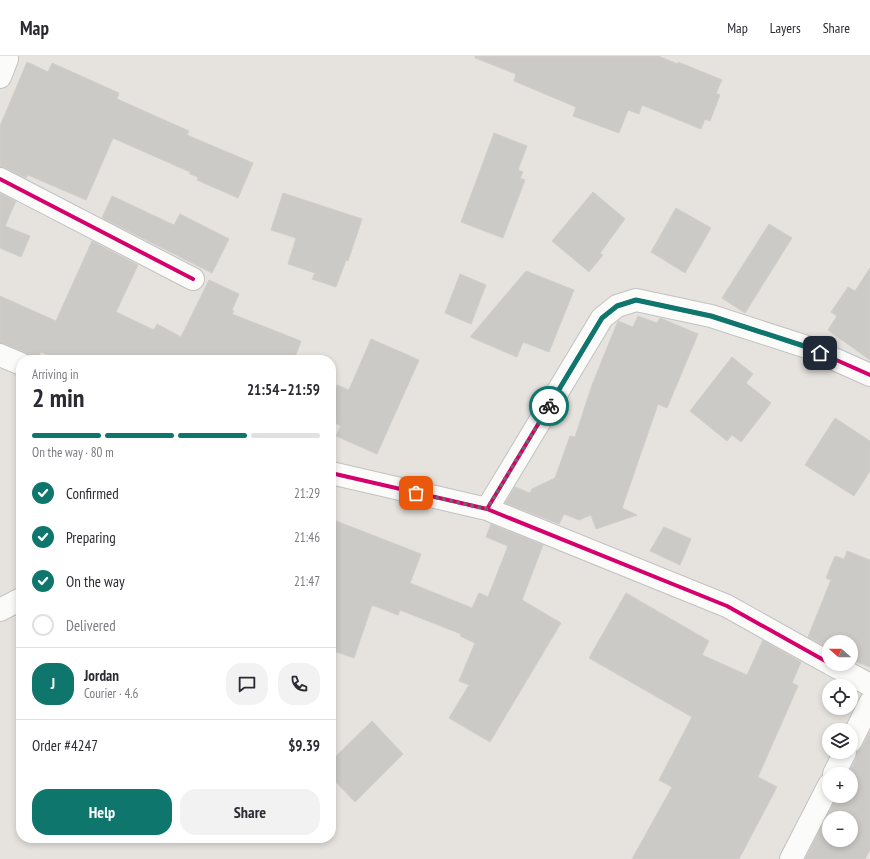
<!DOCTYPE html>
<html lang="en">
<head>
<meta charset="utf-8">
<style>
  body { margin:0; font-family:"PT Sans Narrow",sans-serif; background:#f2f2f3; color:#2b2b33; height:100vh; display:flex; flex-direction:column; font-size:15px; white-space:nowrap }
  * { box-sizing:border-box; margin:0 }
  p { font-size:13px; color:#7c7c81 }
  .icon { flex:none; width:22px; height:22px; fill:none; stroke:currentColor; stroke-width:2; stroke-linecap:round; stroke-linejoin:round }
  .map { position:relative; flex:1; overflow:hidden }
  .side { position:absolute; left:16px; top:299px; width:320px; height:488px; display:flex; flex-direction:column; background:#fff; border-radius:16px; box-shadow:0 2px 6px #0003 }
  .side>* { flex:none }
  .needle { width:26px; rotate:291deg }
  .controls { position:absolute; left:822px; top:579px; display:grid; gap:8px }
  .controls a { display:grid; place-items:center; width:36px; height:36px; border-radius:50%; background:#fff; box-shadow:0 2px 6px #0003; font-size:20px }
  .pin { position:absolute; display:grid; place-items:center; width:34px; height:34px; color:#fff; margin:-17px; border-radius:8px; box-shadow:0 2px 6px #0006 }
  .courier { position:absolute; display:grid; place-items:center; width:40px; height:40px; margin:-20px; border:3px solid #0f766e; border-radius:50%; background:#fff; color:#222; box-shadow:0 1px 5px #0007 }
  .summary em { font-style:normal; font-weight:700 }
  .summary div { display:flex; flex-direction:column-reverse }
  .summary { display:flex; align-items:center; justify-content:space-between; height:68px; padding:0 16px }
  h1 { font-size:26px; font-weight:700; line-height:30px }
  .bar { display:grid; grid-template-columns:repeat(4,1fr); gap:6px 4px; align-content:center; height:48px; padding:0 16px }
  .bar i { height:5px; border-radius:3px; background:#e1e1e2 }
  .bar .selected { background:#0f766e }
  .bar p { grid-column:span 4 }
  .line { display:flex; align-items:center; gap:10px; padding:0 16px; border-top:1px solid #e1e1e2 }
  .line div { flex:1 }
  .round { display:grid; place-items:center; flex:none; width:42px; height:42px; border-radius:16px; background:#f2f2f3 }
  ol { padding:0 16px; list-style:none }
  li { display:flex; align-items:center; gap:12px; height:44px }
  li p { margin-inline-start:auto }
  li .icon { padding:4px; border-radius:50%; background:#0f766e; color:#fff; stroke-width:4 }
  li:last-child { color:#7c7c81 }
  li i { width:22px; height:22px; border:2px solid #e1e1e2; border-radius:50% }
  .cta { display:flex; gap:8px; margin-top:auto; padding:8px 16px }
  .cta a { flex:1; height:46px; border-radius:16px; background:#0f766e; color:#fff; font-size:16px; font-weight:700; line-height:46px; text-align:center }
  .cta a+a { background:#f2f2f3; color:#2b2b33 }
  header { display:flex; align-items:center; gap:24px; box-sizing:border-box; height:56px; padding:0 20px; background:#fff; border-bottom:1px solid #e1e1e2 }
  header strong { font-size:19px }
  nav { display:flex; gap:22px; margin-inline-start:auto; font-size:14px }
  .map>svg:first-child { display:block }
  .building { fill:#cccac7; stroke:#d1ceca; fill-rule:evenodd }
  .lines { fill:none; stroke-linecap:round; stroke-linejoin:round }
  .street-casing { stroke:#c3c2c3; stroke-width:24 }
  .street { stroke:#fbfbfa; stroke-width:22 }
  .cycleway-casing { stroke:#fff; stroke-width:6 }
  .cycleway { stroke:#d6006c; stroke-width:4 }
  .done { stroke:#6a6967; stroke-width:4; stroke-dasharray:0 7.2 }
  .route { stroke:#0f766e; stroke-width:5 }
</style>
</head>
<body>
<header>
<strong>Map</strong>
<nav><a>Map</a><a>Layers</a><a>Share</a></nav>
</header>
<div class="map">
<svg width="870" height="803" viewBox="0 0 870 803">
  <rect width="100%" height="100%" fill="#e6e3de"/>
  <path class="building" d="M 475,0 L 658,0 L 678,8 L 678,6 L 722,24 L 716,37 L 720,39 L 710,65 L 705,63 L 701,73 L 642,49 L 639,58 L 628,54 L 619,77 L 573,60 L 576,51 L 514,25 L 516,18 L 475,2 Z
    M 27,6 L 48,16 L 52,7 L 119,37 L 117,43 L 189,75 L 187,79 L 253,107 L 238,142 L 197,124 L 198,121 L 190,118 L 190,116 L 113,82 L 86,144 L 28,119 L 26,122 L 6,112 L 0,111 L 0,70 Z
    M 494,77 L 527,90 L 518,114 L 523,116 L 520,122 L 525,124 L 503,182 L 461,166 Z
    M 593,136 L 625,163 L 600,197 L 603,199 L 589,216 L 552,185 Z
    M 0,137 L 16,145 L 5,170 L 30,180 L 21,201 L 0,192 Z
    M 283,137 L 362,163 L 348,205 L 346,204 L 336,231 L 312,223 L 315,217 L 288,208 L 296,182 L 271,174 Z
    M 112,140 L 174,169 L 180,158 L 229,183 L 212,217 L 102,162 Z
    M 676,152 L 711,172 L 685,217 L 651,196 Z
    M 769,168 L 792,182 L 745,257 L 722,242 Z
    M 92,185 L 138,209 L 116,256 L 154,274 L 157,268 L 181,281 L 209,224 L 239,238 L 232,254 L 234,255 L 232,258 L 301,285 L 294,304 L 58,304 L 41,296 L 37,304 L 33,304 L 31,300 L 26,297 L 5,288 L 0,287 L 0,240 L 56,265 Z
    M 870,212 L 870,304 L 828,274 L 837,260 L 831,256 L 848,231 L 855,235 Z
    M 526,215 L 574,234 L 549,296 L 523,286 L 517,301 L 470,281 Z
    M 460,218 L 486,229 L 471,268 L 445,257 Z
    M 638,260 L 657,267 L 660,262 L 698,278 L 667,352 L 658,348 L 622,452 L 637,459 L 596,473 L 591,459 L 579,464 L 564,458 L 559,468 L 505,447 L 515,431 L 530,437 L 532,433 L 555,422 L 570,380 L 575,381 L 592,329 L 618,265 L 633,271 Z
    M 371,283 L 419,304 L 377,398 L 336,380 L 341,370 L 331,365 L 331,343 L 337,329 L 349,334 Z
    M 732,301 L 753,318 L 746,327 L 771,347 L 741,386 L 732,379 L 727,385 L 690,355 Z
    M 835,362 L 870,385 L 870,415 L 854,440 L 805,409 Z
    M 331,463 L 421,498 L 410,527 L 472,552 L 479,537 L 488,541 L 508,490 L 486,481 L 491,468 L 543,489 L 522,544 L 561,567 L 490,686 L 449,662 L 469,629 L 459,625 L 475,587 L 460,580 L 461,578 L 400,554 L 398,559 L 372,549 L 354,602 L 331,594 Z
    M 664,471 L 691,483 L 680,509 L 650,495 Z
    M 847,495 L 870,504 L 870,611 L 851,604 L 851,586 L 829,586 L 829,593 L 808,581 L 831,524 L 826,522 L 835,500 L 844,503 Z
    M 626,537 L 709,585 L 702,599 L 747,619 L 763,584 L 801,606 L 792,627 L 798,630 L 758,721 L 777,731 L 739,803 L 632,803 L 672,731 L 659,724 L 692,661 L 589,602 Z
    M 372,665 L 403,698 L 355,746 L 331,721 L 331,705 Z
    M 870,675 L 870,794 L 865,803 L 805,803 L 837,740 L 851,740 L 851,718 L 848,718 L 856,702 L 857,696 L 862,691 ZM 829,762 L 851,762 L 851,784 L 829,784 Z"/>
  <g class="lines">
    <g class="street-casing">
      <path id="street" d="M 0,21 L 7,3
        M 0,123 L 193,223
        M 0,299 L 21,308
        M 331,417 L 487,453 L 727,550 L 829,607
        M 487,453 L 602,262 L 617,250 L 636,244 L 711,260 L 807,291 L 870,319
        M 0,554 L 21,543
        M 831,608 L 870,629
        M 851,685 L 870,647
        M 834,718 L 845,696
        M 791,803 L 829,729"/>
    </g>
    <use href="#street" class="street"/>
    <g class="cycleway-casing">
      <path id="cycleway" d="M 0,123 L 193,223
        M 331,417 L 487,453 L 727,550 L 829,607
        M 487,453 L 602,262 L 617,250 L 636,244 L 711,260 L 807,291 L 870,319"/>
    </g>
    <use href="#cycleway" class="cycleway"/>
  </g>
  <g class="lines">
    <path class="done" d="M 416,437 L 487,453 L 549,350"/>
    <path class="route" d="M 549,350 L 602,262 L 617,250 L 636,244 L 711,260 L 807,291 L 820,297"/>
  </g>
</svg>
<div class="controls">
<a><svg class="needle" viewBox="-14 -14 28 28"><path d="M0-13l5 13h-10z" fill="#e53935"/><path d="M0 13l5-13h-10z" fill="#7c7c81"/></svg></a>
<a><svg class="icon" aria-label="locate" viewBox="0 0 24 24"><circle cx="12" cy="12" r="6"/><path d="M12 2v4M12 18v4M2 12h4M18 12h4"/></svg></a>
<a><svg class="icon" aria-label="layers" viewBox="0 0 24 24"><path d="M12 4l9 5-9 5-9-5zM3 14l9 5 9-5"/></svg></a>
<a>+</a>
<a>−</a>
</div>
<div class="pin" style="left:416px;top:437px;background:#ea580c"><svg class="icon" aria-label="bag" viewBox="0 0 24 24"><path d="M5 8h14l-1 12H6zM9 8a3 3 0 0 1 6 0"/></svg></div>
<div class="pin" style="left:820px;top:297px;background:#1f2937"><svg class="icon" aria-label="home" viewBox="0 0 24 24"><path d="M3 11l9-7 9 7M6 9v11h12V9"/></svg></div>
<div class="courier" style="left:549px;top:350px"><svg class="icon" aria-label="bike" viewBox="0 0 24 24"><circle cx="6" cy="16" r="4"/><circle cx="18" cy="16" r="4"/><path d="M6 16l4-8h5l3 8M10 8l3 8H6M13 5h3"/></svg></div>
<section class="side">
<div class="summary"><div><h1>2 min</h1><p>Arriving in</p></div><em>21:54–21:59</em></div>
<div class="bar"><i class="selected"></i><i class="selected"></i><i class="selected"></i><i></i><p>On the way · 80 m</p></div>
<ol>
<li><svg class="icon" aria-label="check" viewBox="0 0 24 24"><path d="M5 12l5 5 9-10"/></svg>Confirmed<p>21:29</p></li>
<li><svg class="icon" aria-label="check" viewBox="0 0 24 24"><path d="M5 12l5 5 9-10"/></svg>Preparing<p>21:46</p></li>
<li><svg class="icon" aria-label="check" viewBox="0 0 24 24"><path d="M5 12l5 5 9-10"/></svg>On the way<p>21:47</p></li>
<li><i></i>Delivered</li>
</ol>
<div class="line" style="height:72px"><b class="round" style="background:#0f766e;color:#fff">J</b><div><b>Jordan</b><p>Courier · 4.6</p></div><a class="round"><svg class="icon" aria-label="chat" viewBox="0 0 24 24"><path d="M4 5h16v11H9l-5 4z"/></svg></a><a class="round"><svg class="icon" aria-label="phone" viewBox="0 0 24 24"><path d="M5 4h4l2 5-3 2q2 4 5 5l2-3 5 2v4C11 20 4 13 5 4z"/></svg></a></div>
<div class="line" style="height:52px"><div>Order #4247</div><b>$9.39</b></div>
<div class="cta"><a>Help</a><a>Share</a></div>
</section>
</div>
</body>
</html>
